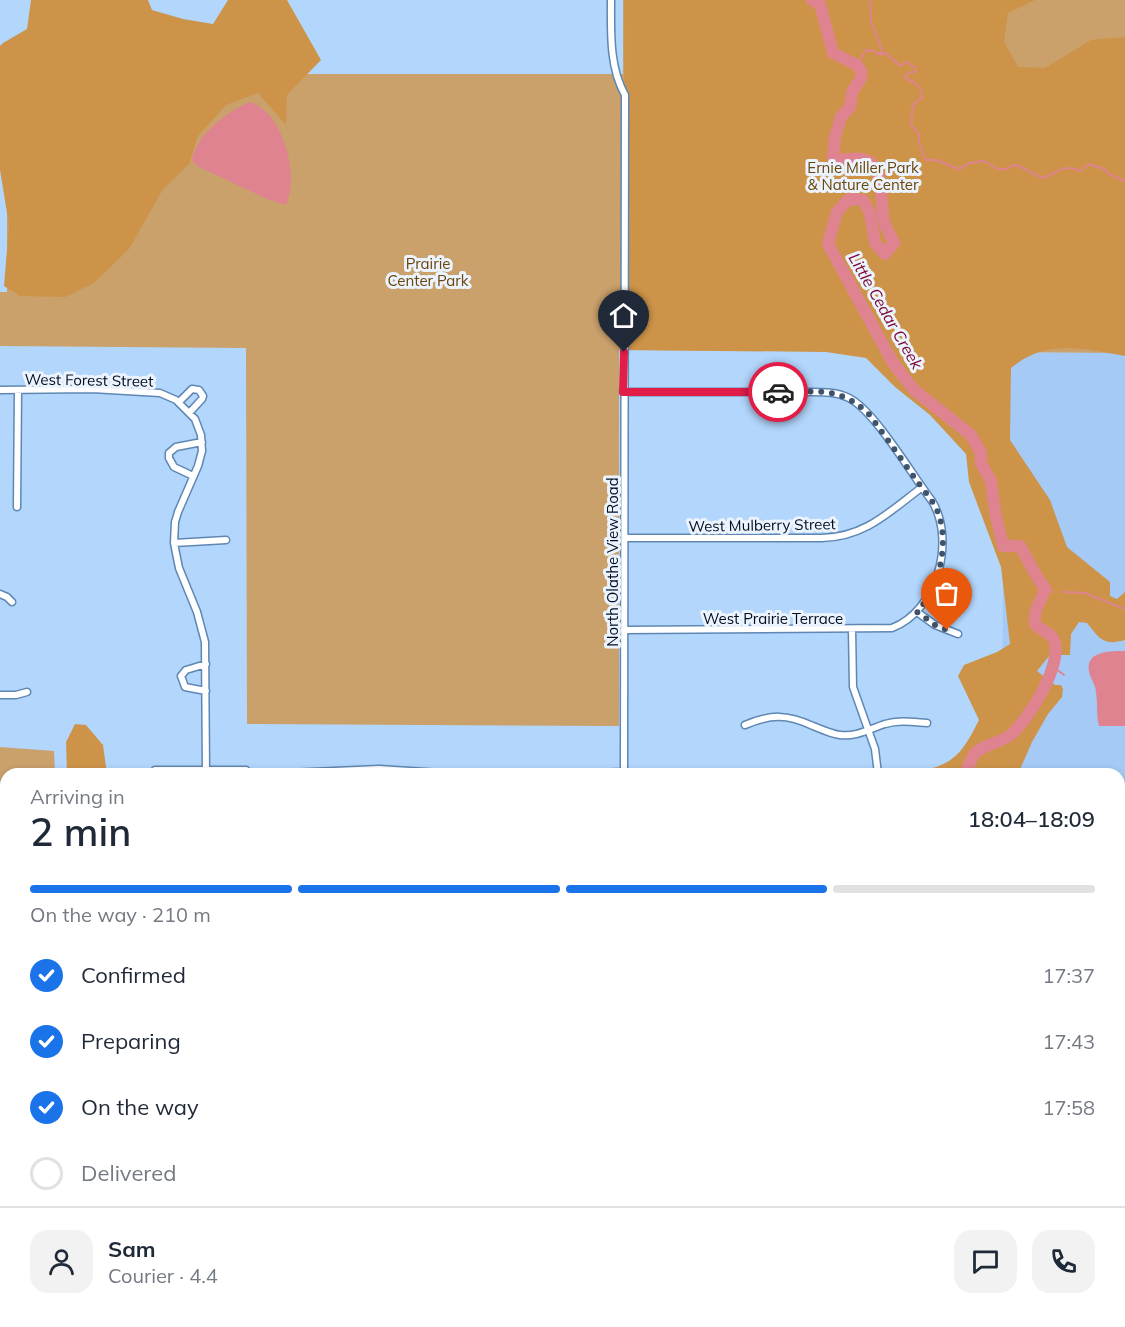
<!DOCTYPE html>
<html lang="en">
<head>
<meta charset="utf-8">
<style>
  body { margin:0; font-family:Mulish,sans-serif; background:#f2f2f3; color:#1f2937; height:100vh; display:flex; flex-direction:column; font-size:22px; white-space:nowrap }
  * { box-sizing:border-box; margin:0 }
  p { font-size:20px; color:#747a83 }
  .icon { flex:none; width:33px; height:33px; fill:none; stroke:currentColor; stroke-width:2; stroke-linecap:round; stroke-linejoin:round }
  .map { position:relative; flex:1; overflow:hidden }
  .details { position:absolute; left:0px; top:768px; width:1125px; height:560px; display:flex; flex-direction:column; background:#fff; border-radius:18px 18px 0 0; box-shadow:0 3px 9px #0003 }
  .details>* { flex:none }
  .pin { position:absolute; display:grid; place-items:center; width:51px; height:51px; color:#fff; margin:-62px -26px; border-radius:50% 50% 50% 0; rotate:-45deg; box-shadow:0 0 6px #0007 }
  .pin .icon { rotate:45deg }
  .courier { position:absolute; display:grid; place-items:center; width:60px; height:60px; margin:-30px; border:4px solid #e11d48; border-radius:50%; background:#fff; color:#222; box-shadow:0 2px 8px #0007 }
  .overview em { font-style:normal; font-weight:600 }
  .overview div { display:flex; flex-direction:column-reverse }
  .overview { display:flex; align-items:center; justify-content:space-between; height:102px; padding:0 30px }
  h1 { font-size:39px; font-weight:600; line-height:45px }
  .bar { display:grid; grid-template-columns:repeat(4,1fr); gap:9px 6px; align-content:center; height:72px; padding:0 30px }
  .bar i { height:8px; border-radius:4px; background:#e0e1e3 }
  .bar .on { background:#1a73e8 }
  .bar p { grid-column:span 4 }
  .line { display:flex; align-items:center; gap:15px; padding:0 30px; border-top:2px solid #e0e1e3 }
  .line div { flex:1 }
  .round { display:grid; place-items:center; flex:none; width:63px; height:63px; border-radius:18px; background:#f2f2f3 }
  ol { padding:0 30px; list-style:none }
  li { display:flex; align-items:center; gap:18px; height:66px }
  li p { margin-inline-start:auto }
  li .icon { padding:6px; border-radius:50%; background:#1a73e8; color:#fff; stroke-width:4 }
  li:last-child { color:#747a83 }
  li i { width:33px; height:33px; border:3px solid #e0e1e3; border-radius:50% }
  .map>svg:first-child { display:block }
  .built { fill:#a4caf5 }
  .green { fill:#caa06b }
  .forest { fill:#cd9449 }
  .water { fill:#e08390 }
  .lines { fill:none; stroke-linecap:round; stroke-linejoin:round }
  .stream { stroke:#e08390; stroke-width:2 }
  .river { stroke:#e08390; stroke-width:12 }
  .street-casing { stroke:#5e87b3; stroke-width:9 }
  .secondary-casing { stroke:#5e87b3; stroke-width:11 }
  .street { stroke:#fff; stroke-width:6 }
  .secondary { stroke:#fff; stroke-width:8 }
  .done { stroke:#3f536b; stroke-width:6; stroke-dasharray:0 10.8 }
  .route { stroke:#e11d48; stroke-width:8 }
  .labels { text-anchor:middle; dominant-baseline:central; stroke-width:6; stroke-linejoin:round; paint-order:stroke }
  .park-label { font-size:15px; fill:#6b4407; stroke:#ebf4fe }
  .street-label { font-size:15px; fill:#010d1d; stroke:#ebf4fe }
  .water-label { font-size:16px; font-style:italic; fill:#7b082e; stroke:#ebf4fe }
</style>
</head>
<body>
<div class="map">
<svg width="1125" height="1327" viewBox="0 0 1125 1327">
  <rect width="100%" height="100%" fill="#b3d6fc"/>
  <path class="built" d="M 1004,353 L 1125,353 L 1125,1081 L 1119,1081 L 1119,774 L 1002,774 Z
    M 0,811 L 6,815 L 6,1080 L 0,1079 Z
    M 1119,1119 L 1125,1119 L 1125,1240 L 1119,1240 Z"/>
  <path class="green" d="M 623,0 L 1125,0 L 1125,353 L 619,350 L 619,726 L 247,724 L 246,348 L 0,346 L 0,292 L 7,292 L 7,74 L 623,74 Z
    M 0,747 L 54,751 L 55,774 L 6,774 L 6,785 L 0,781 Z
    M 958,1322 L 1096,1322 L 1096,1327 L 958,1327 Z"/>
  <path class="forest" d="M 31,0 L 148,0 L 152,10 L 183,19 L 213,24 L 228,0 L 287,0 L 321,60 L 287,95 L 286,125 L 258,93 L 226,105 L 198,136 L 189,164 L 163,189 L 129,249 L 94,283 L 65,297 L 20,296 L 4,286 L 9,225 L 0,170 L 0,46 L 3,43 L 27,29 Z
    M 624,0 L 1035,0 L 1008,13 L 1004,42 L 1018,67 L 1045,68 L 1091,40 L 1125,37 L 1125,356 C 1082,349 1048,338 1011,368 L 1010,440 L 1050,500 L 1067,547 L 1110,582 L 1110,596 L 1117,599 L 1125,592 L 1125,640 C 1103,646 1100,639 1087,623 L 1079,622 L 1071,634 L 1070,655 L 1050,655 L 1037,671 L 1055,685 L 1061,685 L 1063,689 L 1062,697 L 1048,714 L 1032,742 L 1018,774 L 920,774 L 920,771 C 955,765 964,750 979,720 L 958,676 L 964,665 L 997,652 L 1010,644 L 1001,567 L 969,482 L 966,454 L 930,415 L 895,387 L 866,358 L 826,352 L 625,350 Z
    M 75,724 L 86,725 L 103,745 L 107,774 L 67,774 L 66,742 Z
    M 1119,1248 L 1125,1248 L 1125,1327 L 1040,1327 L 1039,1322 L 1119,1322 Z"/>
  <path class="water" d="M 250,102 C 283,112 300,176 286,205 L 267,199 L 197,166 L 192,160 C 196,135 228,111 250,102 Z
    M 1125,651 L 1125,726 L 1099,726 C 1096,715 1098,704 1096,693 C 1096,686 1092,681 1090,675 C 1082,651 1110,651 1125,651 Z"/>
  <g class="lines">
    <path class="stream" d="M 870,0 L 871,21 L 882,50 L 879,54
      M 857,65 L 866,50 L 875,51 L 879,55 L 886,53 L 900,66 L 906,62 L 916,68 L 916,72 L 911,72 L 906,75 L 905,78 C 914,82 923,86 922,97 L 913,105 L 911,125 L 919,134 L 919,141 L 925,160 L 936,160 L 959,169 L 970,163 L 984,161 L 998,169 L 1006,169 L 1013,165 L 1019,166 L 1042,178 C 1060,173 1060,163 1080,171 L 1089,164 L 1104,169 L 1109,174 L 1125,181
      M 1045,588 L 1053,592
      M 1063,592 L 1085,593 L 1125,609
      M 1052,666 L 1064,675
      M 1063,1322 L 1064,1324 L 1072,1324 L 1073,1327"/>
    <path class="river" d="M 812,0 L 820,4 L 833,53 L 857,65 L 861,71 L 861,78 L 852,92 L 850,107 L 841,117 L 835,137 L 833,158 C 845,163 858,154 870,162 C 884,171 880,205 884,221 C 886,229 891,236 894,243 L 885,254 L 875,243 L 870,213 L 863,200 L 849,199 L 837,212 L 828,244 L 893,363 L 914,390 L 971,435 L 981,453 L 981,463 L 991,481 L 995,512 L 1003,546 L 1020,546 C 1029,561 1034,575 1045,588 C 1041,604 1034,605 1035,624 C 1040,630 1049,632 1053,638 C 1066,661 1027,723 1009,736 C 999,743 983,745 975,753 C 971,758 968,768 965,774
      M 1119,1006 L 1125,1010"/>
    <g class="street-casing">
      <path id="street" d="M 611,0 C 611,31 609,67 625,95 L 624,774
        M 0,390 L 92,389 L 160,393 L 176,400 L 195,419 L 201,435 L 202,451 L 198,466 L 178,512 L 175,522 L 174,543 L 179,568 L 197,612 L 205,642 L 206,774
        M 623,392 L 811,392 C 824,392 837,392 849,398 C 875,411 912,475 932,501 C 956,541 937,611 892,628 L 624,630
        M 179,402 L 192,389 L 199,390 L 203,396 L 202,399 L 190,412
        M 193,476 L 174,467 L 169,458 L 169,453 L 176,447 L 202,442
        M 17,507 L 18,390
        M 625,538 L 822,538 C 865,537 889,512 921,488
        M 174,543 L 226,540
        M 0,594 L 7,597 L 12,602
        M 917,612 L 935,625 L 958,634
        M 852,629 L 853,687 L 875,749 L 878,774
        M 206,691 L 185,687 L 181,676 L 186,670 L 206,664
        M 0,695 L 16,695 L 27,692
        M 745,725 C 771,714 787,714 813,726 C 821,729 831,734 840,735 C 857,737 869,729 885,724 C 899,720 912,722 927,723
        M 155,770 L 246,770
        M 289,773 L 379,769 L 456,774
        M 567,774 L 624,772
        M 1125,1062 L 1125,1093
        M 0,1173 L 6,1173
        M 0,1264 L 6,1264
        M 295,1322 L 295,1327
        M 385,1322 L 385,1327
        M 624,1322 L 624,1327
        M 828,1322 L 828,1327
        M 96,1325 L 113,1327
        M 482,1327 L 482,1322"/>
    </g>
    <g class="secondary-casing">
      <path id="secondary" d="M 0,804 L 6,807
        M 0,1089 L 6,1089
        M 1119,1093 L 1125,1093
        M 0,1101 L 6,1101
        M 1119,1104 L 1125,1104"/>
    </g>
    <use href="#street" class="street"/>
    <use href="#secondary" class="secondary"/>
  </g>
  <g class="lines">
    <path class="done" d="M 778,392 C 815,392 839,386 868,413 C 884,434 899,456 914,477 C 921,487 930,497 936,508 C 951,540 940,586 917,612 L 935,625 L 947,630"/>
    <path class="route" d="M 624,352 L 623,392 L 778,392"/>
  </g>
  <g class="labels">
    <g class="park-label">
      <text x="863" y="167">Ernie Miller Park<tspan x="863" dy="17">&amp; Nature Center</tspan></text>
      <text x="428" y="263">Prairie<tspan x="428" dy="17">Center Park</tspan></text>
    </g>
    <g class="street-label">
      <text transform="translate(89 380) rotate(1)">West Forest Street</text>
      <text transform="translate(762 525) rotate(-1)">West Mulberry Street</text>
      <text transform="translate(612 562) rotate(-90)">North Olathe View Road</text>
      <text x="773" y="618">West Prairie Terrace</text>
    </g>
    <g class="water-label">
      <text transform="translate(886 311) rotate(60)">Little Cedar Creek</text>
    </g>
  </g>
</svg>
<div class="pin" style="left:947px;top:630px;background:#ea580c"><svg class="icon" aria-label="bag" viewBox="0 0 24 24"><path d="M5 8h14l-1 12H6zM9 8a3 3 0 0 1 6 0"/></svg></div>
<div class="pin" style="left:624px;top:352px;background:#1f2937"><svg class="icon" aria-label="home" viewBox="0 0 24 24"><path d="M3 11l9-7 9 7M6 9v11h12V9"/></svg></div>
<div class="courier" style="left:778px;top:392px"><svg class="icon" aria-label="car" viewBox="0 0 24 24"><path d="M5 17H2v-5l4-1 3-4h7l3 4 3 1v5h-3M9 17h6M6 11h13"/><circle cx="7" cy="17" r="2"/><circle cx="17" cy="17" r="2"/></svg></div>
<section class="details">
<div class="overview"><div><h1>2 min</h1><p>Arriving in</p></div><em>18:04–18:09</em></div>
<div class="bar"><i class="on"></i><i class="on"></i><i class="on"></i><i></i><p>On the way · 210 m</p></div>
<ol>
<li><svg class="icon" aria-label="check" viewBox="0 0 24 24"><path d="M5 12l5 5 9-10"/></svg>Confirmed<p>17:37</p></li>
<li><svg class="icon" aria-label="check" viewBox="0 0 24 24"><path d="M5 12l5 5 9-10"/></svg>Preparing<p>17:43</p></li>
<li><svg class="icon" aria-label="check" viewBox="0 0 24 24"><path d="M5 12l5 5 9-10"/></svg>On the way<p>17:58</p></li>
<li><i></i>Delivered</li>
</ol>
<div class="line" style="height:108px"><a class="round"><svg class="icon" aria-label="person" viewBox="0 0 24 24"><circle cx="12" cy="8" r="4"/><path d="M4 21q1-7 8-7t8 7"/></svg></a><div><b>Sam</b><p>Courier · 4.4</p></div><a class="round"><svg class="icon" aria-label="chat" viewBox="0 0 24 24"><path d="M4 5h16v11H9l-5 4z"/></svg></a><a class="round"><svg class="icon" aria-label="phone" viewBox="0 0 24 24"><path d="M5 4h4l2 5-3 2q2 4 5 5l2-3 5 2v4C11 20 4 13 5 4z"/></svg></a></div>
</section>
</div>
</body>
</html>
